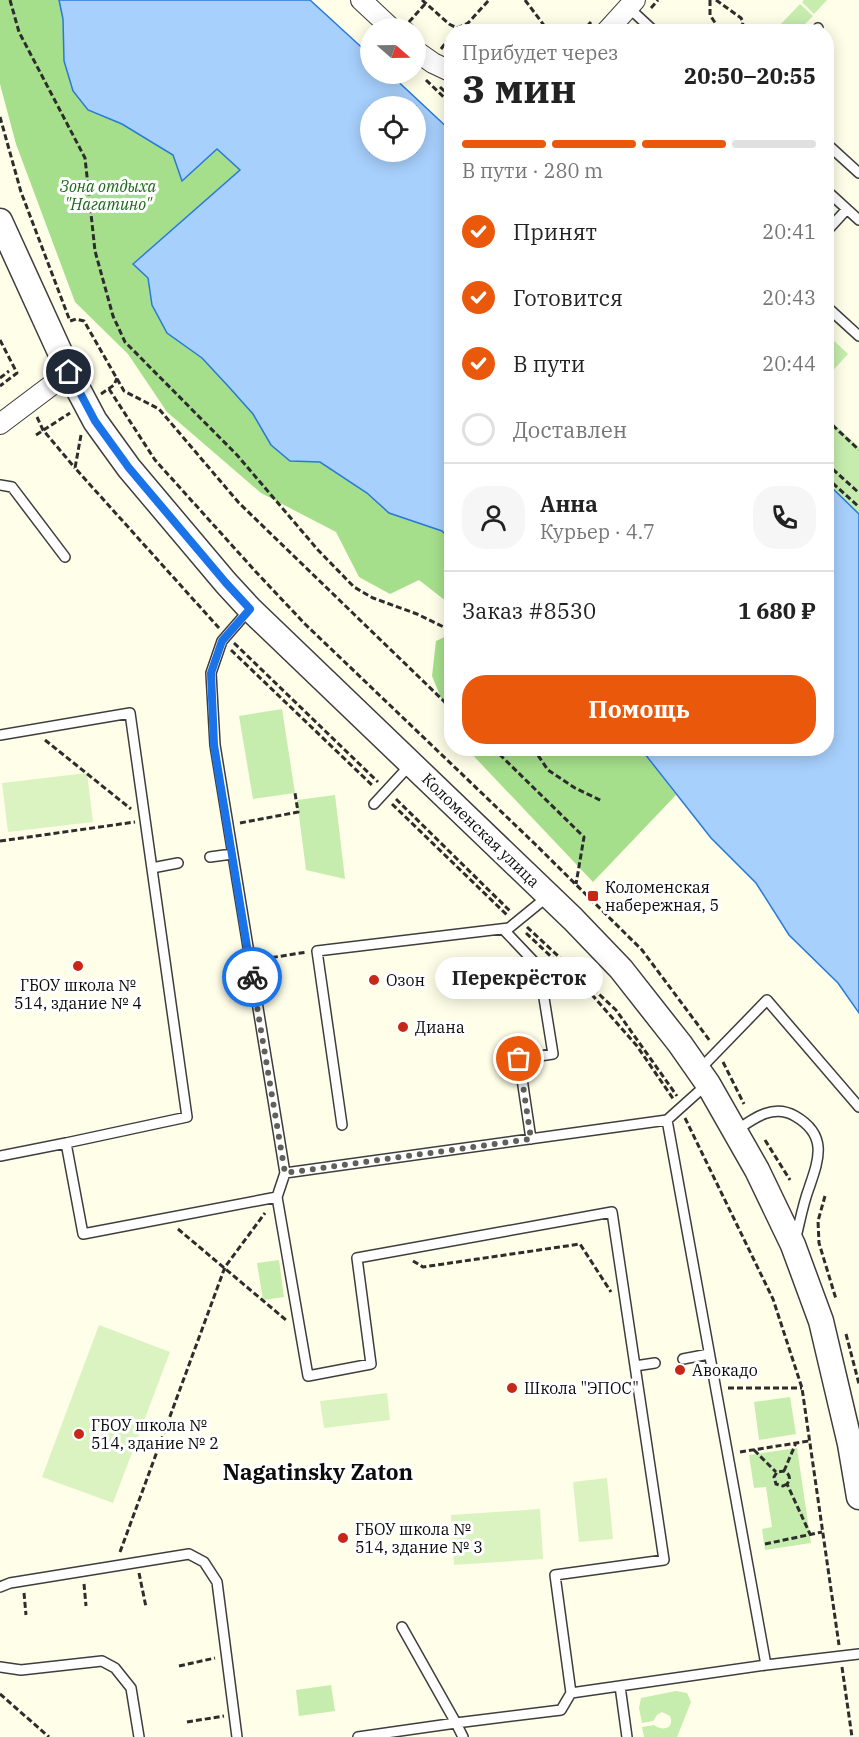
<!DOCTYPE html>
<html lang="ru">
<head>
<meta charset="utf-8">
<style>
  body { margin:0; font-family:"IBM Plex Serif",serif; background:#f6f6f6; color:#222; height:100vh; display:flex; flex-direction:column; font-size:22px; white-space:nowrap }
  * { box-sizing:border-box; margin:0 }
  p { font-size:20px; color:#767676 }
  .icon { flex:none; width:33px; height:33px; fill:none; stroke:currentColor; stroke-width:2; stroke-linecap:round; stroke-linejoin:round }
  .map { position:relative; flex:1; overflow:hidden }
  .drawer { position:absolute; left:444px; top:24px; width:390px; height:732px; display:flex; flex-direction:column; background:#fff; border-radius:24px; box-shadow:0 3px 15px #0003 }
  .drawer>* { flex:none }
  .needle { width:39px; rotate:110deg }
  .tools { position:absolute; left:360px; top:18px; display:grid; gap:12px }
  .tools a { display:grid; place-items:center; width:66px; height:66px; border-radius:50%; background:#fff; box-shadow:0 3px 15px #0003; font-size:30px }
  .pin { position:absolute; display:grid; place-items:center; width:51px; height:51px; color:#fff; margin:-26px; border:3px solid #fff; border-radius:50%; box-shadow:0 2px 6px #0007 }
  .courier { position:absolute; display:grid; place-items:center; width:60px; height:60px; margin:-30px; border:4px solid #1a73e8; border-radius:50%; background:#fff; color:#222; box-shadow:0 2px 8px #0007 }
  .bubble { position:absolute; height:42px; border-radius:21px; background:#fff; box-shadow:0 3px 15px #0003; font-size:20px; font-weight:700; line-height:42px; text-align:center }
  .headline em { font-style:normal; font-weight:700 }
  .headline div { display:flex; flex-direction:column-reverse }
  .headline { display:flex; align-items:center; justify-content:space-between; height:102px; padding:0 18px }
  h1 { font-size:39px; font-weight:700; line-height:45px }
  .bar { display:grid; grid-template-columns:repeat(4,1fr); gap:9px 6px; align-content:center; height:72px; padding:0 18px }
  .bar i { height:8px; border-radius:4px; background:#e0e0e0 }
  .bar .selected { background:#ea580c }
  .bar p { grid-column:span 4 }
  .line { display:flex; align-items:center; gap:15px; padding:0 18px; border-top:2px solid #e0e0e0 }
  .line div { flex:1 }
  .round { display:grid; place-items:center; flex:none; width:63px; height:63px; border-radius:24px; background:#f6f6f6 }
  ol { padding:0 18px; list-style:none }
  li { display:flex; align-items:center; gap:18px; height:66px }
  li p { margin-inline-start:auto }
  li .icon { padding:6px; border-radius:50%; background:#ea580c; color:#fff; stroke-width:4 }
  li:last-child { color:#767676 }
  li i { width:33px; height:33px; border:3px solid #e0e0e0; border-radius:50% }
  .primary-button { display:flex; gap:12px; margin-top:auto; padding:12px 18px }
  .primary-button a { flex:1; height:69px; border-radius:24px; background:#ea580c; color:#fff; font-size:24px; font-weight:700; line-height:69px; text-align:center }
  .map>svg:first-child { display:block }
  .green { fill:#c6edae }
  .forest { fill:#a6df8c }
  .pitch { fill:#dbf3c1 }
  .water { fill:#a7d0fc; stroke:#2779da; stroke-width:1.5; fill-rule:evenodd }
  .lines { fill:none; stroke-linecap:round; stroke-linejoin:round }
  .service-casing { stroke:#3e3e3e; stroke-width:12 }
  .minor-casing { stroke:#3e3e3e; stroke-width:22 }
  .tertiary-casing { stroke:#3e3e3e; stroke-width:27 }
  .path { stroke:#2d2d2d; stroke-width:3; stroke-dasharray:6 3; stroke-linecap:butt }
  .service { stroke:#fff; stroke-width:9 }
  .minor { stroke:#fff; stroke-width:20 }
  .tertiary { stroke:#fff; stroke-width:24 }
  .done { stroke:#606058; stroke-width:6; stroke-dasharray:0 10.8 }
  .route { stroke:#1a73e8; stroke-width:8 }
  .poi-dot { fill:#c72716; stroke:#fff; stroke-width:2 }
  .labels { text-anchor:middle; dominant-baseline:central; stroke-width:6; stroke-linejoin:round; paint-order:stroke }
  .park-label { font-size:16px; font-style:italic; fill:#1b6816; stroke:#fff }
  .street-label { font-size:16px; fill:#0b0b0b; stroke:#fff }
  .poi-label { font-size:16px; fill:#0b0b0b; stroke:#fff; text-anchor:start }
  .district-label { font-size:22px; font-weight:bold; fill:#0b0b0b; stroke:#fff }
</style>
</head>
<body>
<div class="map">
<svg width="859" height="1737" viewBox="0 0 859 1737">
  <rect width="100%" height="100%" fill="#fffee8"/>
  <path class="green" d="M 804,0 L 827,0 L 814,14 L 802,2 Z
    M 800,4 L 813,16 L 798,31 L 787,31 L 780,25 Z
    M 827,334 L 848,354 L 827,377 L 826,377 Z
    M 826,417 L 859,447 L 859,514 L 827,483 Z
    M 282,709 L 295,793 L 253,799 L 239,716 Z
    M 335,795 L 345,879 L 306,870 L 297,800 Z
    M 279,1260 L 284,1297 L 263,1300 L 257,1263 Z
    M 790,1397 L 796,1434 L 759,1440 L 754,1402 Z
    M 797,1448 L 811,1543 L 765,1550 L 762,1529 L 772,1527 L 766,1487 L 754,1488 L 749,1455 Z
    M 331,1685 L 335,1711 L 299,1716 L 296,1690 Z
    M 676,1691 L 687,1693 L 691,1702 L 677,1737 L 644,1737 L 642,1727 L 654,1725 C 663,1732 675,1728 670,1716 L 662,1712 L 657,1715 L 653,1721 L 642,1723 L 639,1708 L 641,1698 Z"/>
  <path class="forest" d="M 0,0 L 59,0 L 63,19 L 64,61 L 88,110 L 122,124 L 174,155 L 182,180 L 217,149 L 240,170 L 133,263 L 148,278 L 152,305 L 167,333 L 202,358 L 228,386 L 253,414 L 271,445 L 290,461 L 320,462 L 367,493 L 389,513 L 442,531 L 451,540 L 451,605 L 419,580 L 390,594 L 359,577 L 336,532 L 261,493 L 167,412 L 128,354 L 75,302 L 16,144 L 0,84 Z
    M 451,634 L 451,722 L 432,676 L 436,641 Z
    M 467,749 L 641,749 L 676,795 L 593,882 Z"/>
  <path class="pitch" d="M 87,773 L 93,822 L 8,832 L 2,783 Z
    M 99,1325 L 170,1352 L 113,1503 L 42,1477 Z
    M 387,1393 L 390,1420 L 324,1428 L 320,1401 Z
    M 607,1478 L 613,1539 L 579,1542 L 573,1482 Z
    M 540,1509 L 543,1559 L 454,1565 L 451,1515 Z"/>
  <path class="water" d="M 59,0 L 310,0 L 370,55 L 370,74 L 390,74 L 451,131 L 451,540 L 442,531 L 389,513 L 367,493 L 320,462 L 290,461 L 271,445 L 253,414 L 228,386 L 202,358 L 167,333 L 152,305 L 148,278 L 133,264 L 240,170 L 217,149 L 182,181 L 173,155 L 122,124 L 88,110 L 73,91 L 64,61 L 63,19 ZM 370,106 L 416,106 L 416,152 L 370,152 Z
    M 827,483 L 859,514 L 859,1013 L 838,983 L 789,935 L 756,883 L 711,838 L 641,749 L 826,748 Z"/>
  <g class="lines">
    <g class="service-casing">
      <path id="service" d="M 628,7 L 655,32
        M 815,32 L 818,28
        M 826,143 L 859,173
        M 826,190 L 859,220
        M 826,232 L 847,209
        M 826,306 L 859,336
        M 0,485 L 12,487 L 65,557
        M 249,610 L 222,641 L 211,673 L 215,745 L 285,1173 L 277,1197 L 308,1376 L 371,1364 L 357,1258 L 612,1212 L 664,1560 L 555,1575 L 571,1693 L 766,1665 L 667,1120
        M 0,735 L 130,713 L 187,1117 L 66,1143
        M 374,804 L 410,765
        M 210,857 L 232,854
        M 152,868 L 178,863
        M 503,929 L 539,967 L 553,1054 L 519,1059 L 531,1139
        M 700,1069 L 767,1000 L 859,1107
        M 342,1125 L 317,951 L 509,928 L 547,897
        M 737,1130 C 755,1117 774,1104 795,1116 C 828,1135 819,1159 809,1188 C 803,1204 800,1221 796,1237
        M 0,1156 L 66,1143 L 83,1234 L 277,1197
        M 285,1173 L 667,1120 L 706,1085
        M 683,1359 L 709,1354
        M 635,1366 L 655,1363
        M 0,1587 L 10,1583 L 189,1554 L 204,1562 L 217,1582 L 237,1737
        M 402,1627 L 456,1723 L 561,1710 L 571,1693
        M 766,1665 L 859,1654
        M 0,1667 L 21,1670 L 102,1661 L 115,1668 L 131,1688 L 139,1737
        M 620,1686 L 627,1737
        M 358,1737 L 456,1723 L 463,1737"/>
    </g>
    <g class="minor-casing">
      <path id="minor" d="M 361,0 L 391,28
        M 606,32 L 635,0
        M 416,51 L 433,63 L 452,72
        M 0,424 L 69,372"/>
    </g>
    <g class="tertiary-casing">
      <path id="tertiary" d="M 0,221 L 69,372 L 95,421 L 129,468 L 226,583 L 250,609 L 573,919 L 621,969 L 680,1044 L 708,1084 L 757,1170 L 793,1245 L 821,1321 L 850,1444 L 859,1497"/>
    </g>
    <path class="path" d="M 10,0 L 19,32 L 85,158 L 95,251 L 113,316 L 125,342 L 237,455 L 318,550 L 354,587 L 373,598 L 417,614 L 452,631
      M 422,0 L 449,24 L 457,28 L 468,23 L 489,0
      M 525,0 L 549,32
      M 710,0 L 710,15 L 721,32
      M 716,0 L 741,18 L 743,22 L 741,32
      M 651,8 L 658,0
      M 408,22 L 415,28
      M 409,22 L 426,3
      M 582,32 L 591,22
      M 441,49 L 452,35
      M 426,80 L 452,105
      M 440,87 L 452,98
      M 0,117 L 21,192 L 70,321 L 76,319 L 84,321 L 124,391 L 159,409 L 239,503 L 452,709
      M 0,340 L 17,373 L 0,386
      M 0,378 L 9,371
      M 109,389 L 155,460 L 256,572 L 305,624 L 535,844 L 642,950 L 710,1041
      M 101,394 L 114,385 L 117,378
      M 37,417 L 43,430 L 75,468
      M 826,419 L 859,450
      M 36,435 L 70,413
      M 81,435 L 75,468 L 219,628
      M 826,463 L 859,493
      M 826,477 L 859,507
      M 234,643 L 378,782
      M 231,650 L 374,787
      M 45,740 L 131,809
      M 493,748 L 584,837 L 576,884
      M 533,748 L 548,770 L 575,788 L 602,801
      M 396,799 L 511,912
      M 392,804 L 508,916
      M 240,823 L 298,812 L 295,793
      M 0,841 L 135,822
      M 527,927 L 616,1010 L 677,1096
      M 526,933 L 593,996 L 637,1046 L 674,1100
      M 263,959 L 307,952
      M 723,1062 L 744,1104
      M 685,1118 L 773,1299 L 802,1388 L 839,1645
      M 765,1140 L 790,1180
      M 825,1196 L 818,1221 L 819,1243 L 836,1299
      M 178,1229 L 286,1320
      M 413,1261 L 423,1267 L 580,1244 L 611,1292
      M 846,1334 L 859,1384
      M 728,1388 L 802,1388
      M 754,1450 L 776,1472
      M 740,1452 L 809,1441
      M 784,1471 L 796,1443
      M 787,1484 L 783,1486 L 776,1484 L 774,1477 L 777,1472 L 784,1471 C 790,1474 791,1479 787,1484 L 810,1534
      M 765,1544 L 822,1532
      M 120,1552 L 225,1267 L 265,1213
      M 139,1573 L 146,1607
      M 84,1584 L 86,1606
      M 24,1593 L 26,1615
      M 179,1666 L 215,1658
      M 842,1667 L 852,1737
      M 0,1694 L 49,1737
      M 187,1722 L 224,1716"/>
    <use href="#service" class="service"/>
    <use href="#minor" class="minor"/>
    <use href="#tertiary" class="tertiary"/>
  </g>
  <g class="lines">
    <path class="done" d="M 252,977 L 285,1173 L 531,1139 L 519,1059"/>
    <path class="route" d="M 69,372 L 95,421 L 129,468 L 226,583 L 250,609 L 222,641 L 211,673 L 214,745 L 252,977"/>
  </g>
  <g class="poi-dot">
    <rect x="587" y="890" width="12" height="12" rx="3"/>
    <circle cx="78" cy="966" r="6"/>
    <circle cx="374" cy="980" r="6"/>
    <circle cx="403" cy="1027" r="6"/>
    <circle cx="680" cy="1370" r="6"/>
    <circle cx="512" cy="1388" r="6"/>
    <circle cx="79" cy="1434" r="6"/>
    <circle cx="343" cy="1538" r="6"/>
  </g>
  <g class="labels">
    <g class="park-label">
      <text x="108" y="186">Зона отдыха<tspan x="108" dy="18">"Нагатино"</tspan></text>
    </g>
    <g class="street-label">
      <text transform="translate(481 830) rotate(44)">Коломенская улица</text>
    </g>
    <g class="poi-label">
      <text x="605" y="887">Коломенская<tspan x="605" dy="18">набережная, 5</tspan></text>
      <text x="386" y="980">Озон</text>
      <text x="78" y="985" text-anchor="middle">ГБОУ школа №<tspan x="78" dy="18">514, здание № 4</tspan></text>
      <text x="415" y="1027">Диана</text>
      <text x="692" y="1370">Авокадо</text>
      <text x="524" y="1388">Школа "ЭПОС"</text>
      <text x="91" y="1425">ГБОУ школа №<tspan x="91" dy="18">514, здание № 2</tspan></text>
      <text x="355" y="1529">ГБОУ школа №<tspan x="355" dy="18">514, здание № 3</tspan></text>
    </g>
    <g class="district-label">
      <text x="318" y="1471">Nagatinsky Zaton</text>
    </g>
  </g>
</svg>
<div class="tools">
<a><svg class="needle" viewBox="-14 -14 28 28"><path d="M0-13l5 13h-10z" fill="#e53935"/><path d="M0 13l5-13h-10z" fill="#767676"/></svg></a>
<a><svg class="icon" aria-label="locate" viewBox="0 0 24 24"><circle cx="12" cy="12" r="6"/><path d="M12 2v4M12 18v4M2 12h4M18 12h4"/></svg></a>
</div>
<div class="pin" style="left:519px;top:1059px;background:#ea580c"><svg class="icon" aria-label="bag" viewBox="0 0 24 24"><path d="M5 8h14l-1 12H6zM9 8a3 3 0 0 1 6 0"/></svg></div>
<div class="pin" style="left:69px;top:372px;background:#1f2937"><svg class="icon" aria-label="home" viewBox="0 0 24 24"><path d="M3 11l9-7 9 7M6 9v11h12V9"/></svg></div>
<div class="courier" style="left:252px;top:977px"><svg class="icon" aria-label="bike" viewBox="0 0 24 24"><circle cx="6" cy="16" r="4"/><circle cx="18" cy="16" r="4"/><path d="M6 16l4-8h5l3 8M10 8l3 8H6M13 5h3"/></svg></div>
<div class="bubble" style="left:435px;top:957px;width:168px">Перекрёсток</div>
<section class="drawer">
<div class="headline"><div><h1>3 мин</h1><p>Прибудет через</p></div><em>20:50–20:55</em></div>
<div class="bar"><i class="selected"></i><i class="selected"></i><i class="selected"></i><i></i><p>В пути · 280 m</p></div>
<ol>
<li><svg class="icon" aria-label="check" viewBox="0 0 24 24"><path d="M5 12l5 5 9-10"/></svg>Принят<p>20:41</p></li>
<li><svg class="icon" aria-label="check" viewBox="0 0 24 24"><path d="M5 12l5 5 9-10"/></svg>Готовится<p>20:43</p></li>
<li><svg class="icon" aria-label="check" viewBox="0 0 24 24"><path d="M5 12l5 5 9-10"/></svg>В пути<p>20:44</p></li>
<li><i></i>Доставлен</li>
</ol>
<div class="line" style="height:108px"><a class="round"><svg class="icon" aria-label="person" viewBox="0 0 24 24"><circle cx="12" cy="8" r="4"/><path d="M4 21q1-7 8-7t8 7"/></svg></a><div><b>Анна</b><p>Курьер · 4.7</p></div><a class="round"><svg class="icon" aria-label="phone" viewBox="0 0 24 24"><path d="M5 4h4l2 5-3 2q2 4 5 5l2-3 5 2v4C11 20 4 13 5 4z"/></svg></a></div>
<div class="line" style="height:78px"><div>Заказ #8530</div><b>1 680 ₽</b></div>
<div class="primary-button"><a>Помощь</a></div>
</section>
</div>
</body>
</html>
